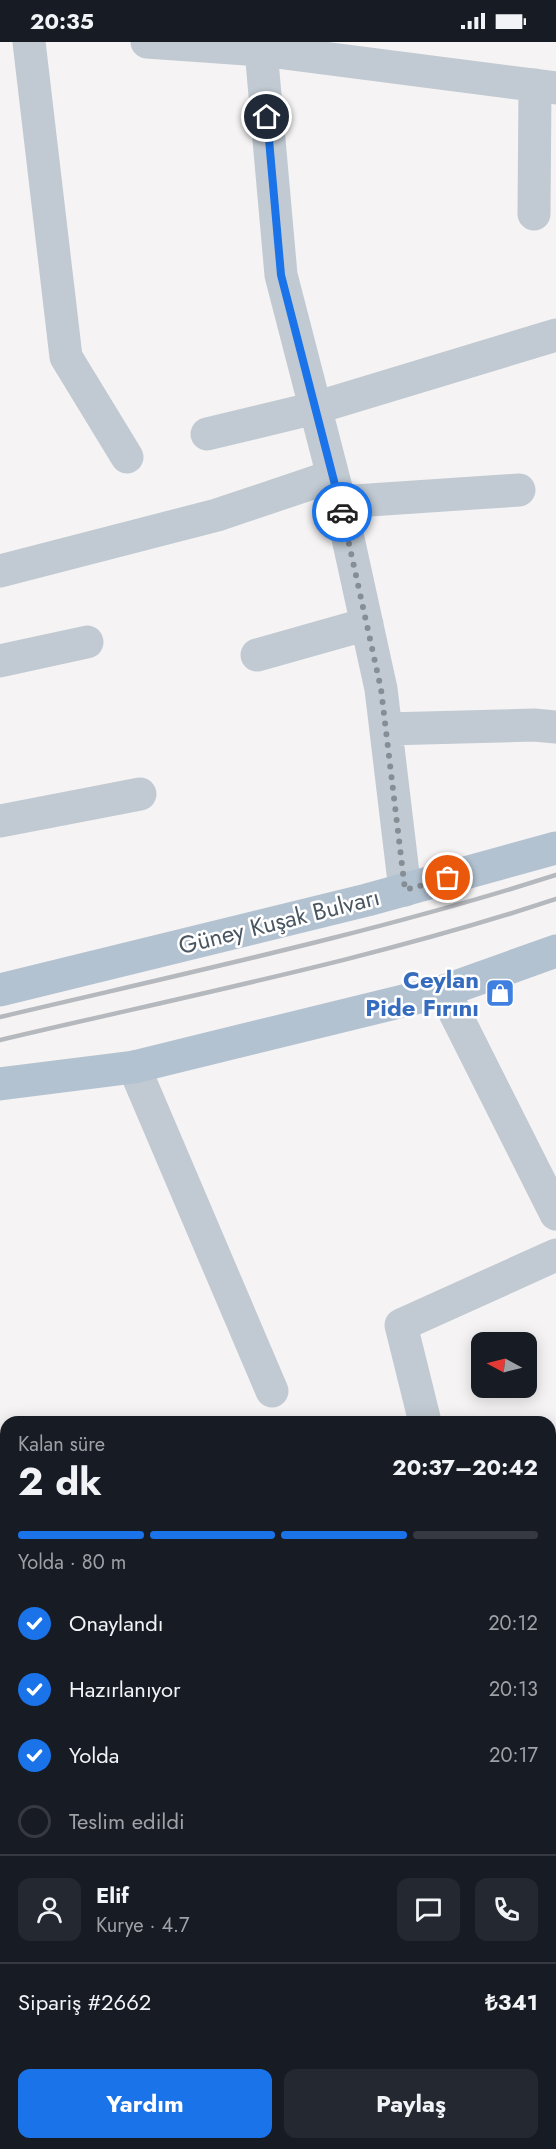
<!DOCTYPE html>
<html lang="tr">
<head>
<meta charset="utf-8">
<style>
  body { margin:0; font-family:Jost,sans-serif; background:#242831; color:#f1f3f6; height:100vh; display:flex; flex-direction:column; font-size:22px; white-space:nowrap }
  * { box-sizing:border-box; margin:0 }
  p { font-size:20px; color:#9ea1a6 }
  .icon { flex:none; width:33px; height:33px; fill:none; stroke:currentColor; stroke-width:2; stroke-linecap:round; stroke-linejoin:round }
  .map { position:relative; flex:1; overflow:hidden }
  .panel { position:absolute; left:0px; top:1374px; width:556px; height:734px; display:flex; flex-direction:column; background:#171b24; border-radius:18px 18px 0 0; box-shadow:0 3px 15px #0003 }
  .panel>* { flex:none }
  .needle { width:39px; rotate:277deg }
  .fabs { position:absolute; left:471px; top:1290px; display:grid; gap:12px }
  .fabs a { display:grid; place-items:center; width:66px; height:66px; border-radius:12px; background:#171b24; box-shadow:0 3px 15px #0003; font-size:30px }
  .pin { position:absolute; display:grid; place-items:center; width:51px; height:51px; color:#fff; margin:-26px; border:3px solid #fff; border-radius:50%; box-shadow:0 2px 6px #0007 }
  .courier { position:absolute; display:grid; place-items:center; width:60px; height:60px; margin:-30px; border:4px solid #1a73e8; border-radius:50%; background:#fff; color:#222; box-shadow:0 2px 8px #0007 }
  .head em { font-style:normal; font-weight:700 }
  .head div { display:flex; flex-direction:column-reverse }
  .head { display:flex; align-items:center; justify-content:space-between; height:102px; padding:0 18px }
  h1 { font-size:39px; font-weight:700; line-height:45px }
  .bar { display:grid; grid-template-columns:repeat(4,1fr); gap:9px 6px; align-content:center; height:72px; padding:0 18px }
  .bar i { height:8px; border-radius:4px; background:#363941 }
  .bar .on { background:#1a73e8 }
  .bar p { grid-column:span 4 }
  .line { display:flex; align-items:center; gap:15px; padding:0 18px; border-top:2px solid #363941 }
  .line div { flex:1 }
  .round { display:grid; place-items:center; flex:none; width:63px; height:63px; border-radius:12px; background:#242831 }
  ol { padding:0 18px; list-style:none }
  li { display:flex; align-items:center; gap:18px; height:66px }
  li p { margin-inline-start:auto }
  li .icon { padding:6px; border-radius:50%; background:#1a73e8; color:#fff; stroke-width:4 }
  li:last-child { color:#9ea1a6 }
  li i { width:33px; height:33px; border:3px solid #363941; border-radius:50% }
  .button { display:flex; gap:12px; margin-top:auto; padding:12px 18px }
  .button a { flex:1; height:69px; border-radius:12px; background:#1a73e8; color:#fff; font-size:24px; font-weight:700; line-height:69px; text-align:center }
  .button a+a { background:#242831; color:#f1f3f6 }
  .status { display:flex; justify-content:space-between; align-items:center; height:42px; padding:0 30px; background:#171b24; direction:ltr }
  .status svg { height:16px; fill:currentColor }
  .map>svg:first-child { display:block }
  .building { fill:#cdcfd5 }
  .lines { fill:none; stroke-linecap:round; stroke-linejoin:round }
  .service { stroke:#c1cad2; stroke-width:18 }
  .minor { stroke:#c1cad2; stroke-width:33 }
  .secondary { stroke:#c1cbd6; stroke-width:33 }
  .primary { stroke:#b3c2d1; stroke-width:33 }
  .rail { stroke:#b5b8bd; stroke-width:4.5 }
  .done { stroke:#868d94; stroke-width:6; stroke-dasharray:0 10.8 }
  .route { stroke:#1a73e8; stroke-width:8 }
  .labels { text-anchor:middle; dominant-baseline:central; stroke-width:5; stroke-linejoin:round; paint-order:stroke }
  .street-label { font-size:24px; fill:#4a5661; stroke:#fff }
  .shop-label { font-size:24px; font-weight:bold; fill:#366cbe; stroke:#fff; text-anchor:end }
</style>
</head>
<body>
<div class="status"><b>20:35</b><svg viewBox="0 0 49 12"><path d="M0 12V9h3v3zM5 12V6h3v6zM10 12V3h3v9zM15 12V0h3v12zM26 1h20v11H26zM47 4h2v5h-2z"/></svg></div>
<div class="map">
<svg width="556" height="2107" viewBox="0 0 556 2107">
  <rect width="100%" height="100%" fill="#f5f3f3"/>
  <path class="building" d="M 550,1923 L 556,1933 L 556,1977 L 550,1980 Z"/>
  <g class="lines">
    <path class="service" d="M 550,1848 L 556,1851
      M 550,2043 L 556,2041"/>
    <path class="minor" d="M 29,0 L 66,315 L 127,415
      M 147,0 L 261,8 L 556,46
      M 261,8 L 281,233 L 342,469 L 381,647 L 405,848
      M 534,172 L 535,43
      M 207,392 L 315,366 L 556,293
      M 340,460 L 519,448
      M 0,529 L 217,473 L 333,434
      M 257,613 L 367,582
      M 0,619 L 87,600
      M 386,687 L 534,683 L 556,685
      M 0,779 L 140,752
      M 444,949 L 556,1172
      M 134,1025 L 272,1349
      M 425,1380 L 401,1283 L 556,1213
      M 550,1688 L 556,1687
      M 0,1818 L 6,1816
      M 0,1940 L 6,1950
      M 91,2102 L 94,2107"/>
    <path class="secondary" d="M 0,1450 L 6,1460
      M 420,2102 L 423,2107"/>
    <path class="primary" d="M 0,948 L 367,858 L 556,806
      M 0,1042 L 134,1025 L 444,949 L 556,909"/>
    <path class="rail" d="M 0,975 C 186,931 374,891 556,833
      M 0,998 C 186,954 375,917 556,857"/>
  </g>
  <g class="lines">
    <path class="done" d="M 342,470 L 381,647 L 405,848 L 448,836"/>
    <path class="route" d="M 267,75 L 281,233 L 342,470"/>
  </g>
  <defs>
    <g id="shop-square" transform="scale(1.5)"><rect x="-9" y="-9" width="18" height="18" rx="4" fill="#3f7fe0" stroke="#fff"/><path d="M-5-2.5h2.3a2.7 3.5 0 0 1 5.4 0H5L5.5 6h-11ZM-1.5-2.5h3a1.5 2.3 0 0 0-3 0Z" fill="#fff"/></g>
  </defs>
  <g fill-rule="evenodd">
    <use href="#shop-square" x="500" y="951"/>
  </g>
  <g class="labels">
    <g class="street-label">
      <text transform="translate(279 879) rotate(-14)">Güney Kuşak Bulvarı</text>
    </g>
    <g class="shop-label">
      <text x="479" y="937">Ceylan<tspan x="479" dy="28">Pide Fırını</tspan></text>
    </g>
  </g>
</svg>
<div class="fabs">
<a><svg class="needle" viewBox="-14 -14 28 28"><path d="M0-13l5 13h-10z" fill="#e53935"/><path d="M0 13l5-13h-10z" fill="#9ea1a6"/></svg></a>
</div>
<div class="pin" style="left:448px;top:836px;background:#ea580c"><svg class="icon" aria-label="bag" viewBox="0 0 24 24"><path d="M5 8h14l-1 12H6zM9 8a3 3 0 0 1 6 0"/></svg></div>
<div class="pin" style="left:267px;top:75px;background:#1f2937"><svg class="icon" aria-label="home" viewBox="0 0 24 24"><path d="M3 11l9-7 9 7M6 9v11h12V9"/></svg></div>
<div class="courier" style="left:342px;top:470px"><svg class="icon" aria-label="car" viewBox="0 0 24 24"><path d="M5 17H2v-5l4-1 3-4h7l3 4 3 1v5h-3M9 17h6M6 11h13"/><circle cx="7" cy="17" r="2"/><circle cx="17" cy="17" r="2"/></svg></div>
<section class="panel">
<div class="head"><div><h1>2 dk</h1><p>Kalan süre</p></div><em>20:37–20:42</em></div>
<div class="bar"><i class="on"></i><i class="on"></i><i class="on"></i><i></i><p>Yolda · 80 m</p></div>
<ol>
<li><svg class="icon" aria-label="check" viewBox="0 0 24 24"><path d="M5 12l5 5 9-10"/></svg>Onaylandı<p>20:12</p></li>
<li><svg class="icon" aria-label="check" viewBox="0 0 24 24"><path d="M5 12l5 5 9-10"/></svg>Hazırlanıyor<p>20:13</p></li>
<li><svg class="icon" aria-label="check" viewBox="0 0 24 24"><path d="M5 12l5 5 9-10"/></svg>Yolda<p>20:17</p></li>
<li><i></i>Teslim edildi</li>
</ol>
<div class="line" style="height:108px"><a class="round"><svg class="icon" aria-label="person" viewBox="0 0 24 24"><circle cx="12" cy="8" r="4"/><path d="M4 21q1-7 8-7t8 7"/></svg></a><div><b>Elif</b><p>Kurye · 4.7</p></div><a class="round"><svg class="icon" aria-label="chat" viewBox="0 0 24 24"><path d="M4 5h16v11H9l-5 4z"/></svg></a><a class="round"><svg class="icon" aria-label="phone" viewBox="0 0 24 24"><path d="M5 4h4l2 5-3 2q2 4 5 5l2-3 5 2v4C11 20 4 13 5 4z"/></svg></a></div>
<div class="line" style="height:78px"><div>Sipariş #2662</div><b>₺341</b></div>
<div class="button"><a>Yardım</a><a>Paylaş</a></div>
</section>
</div>
</body>
</html>
